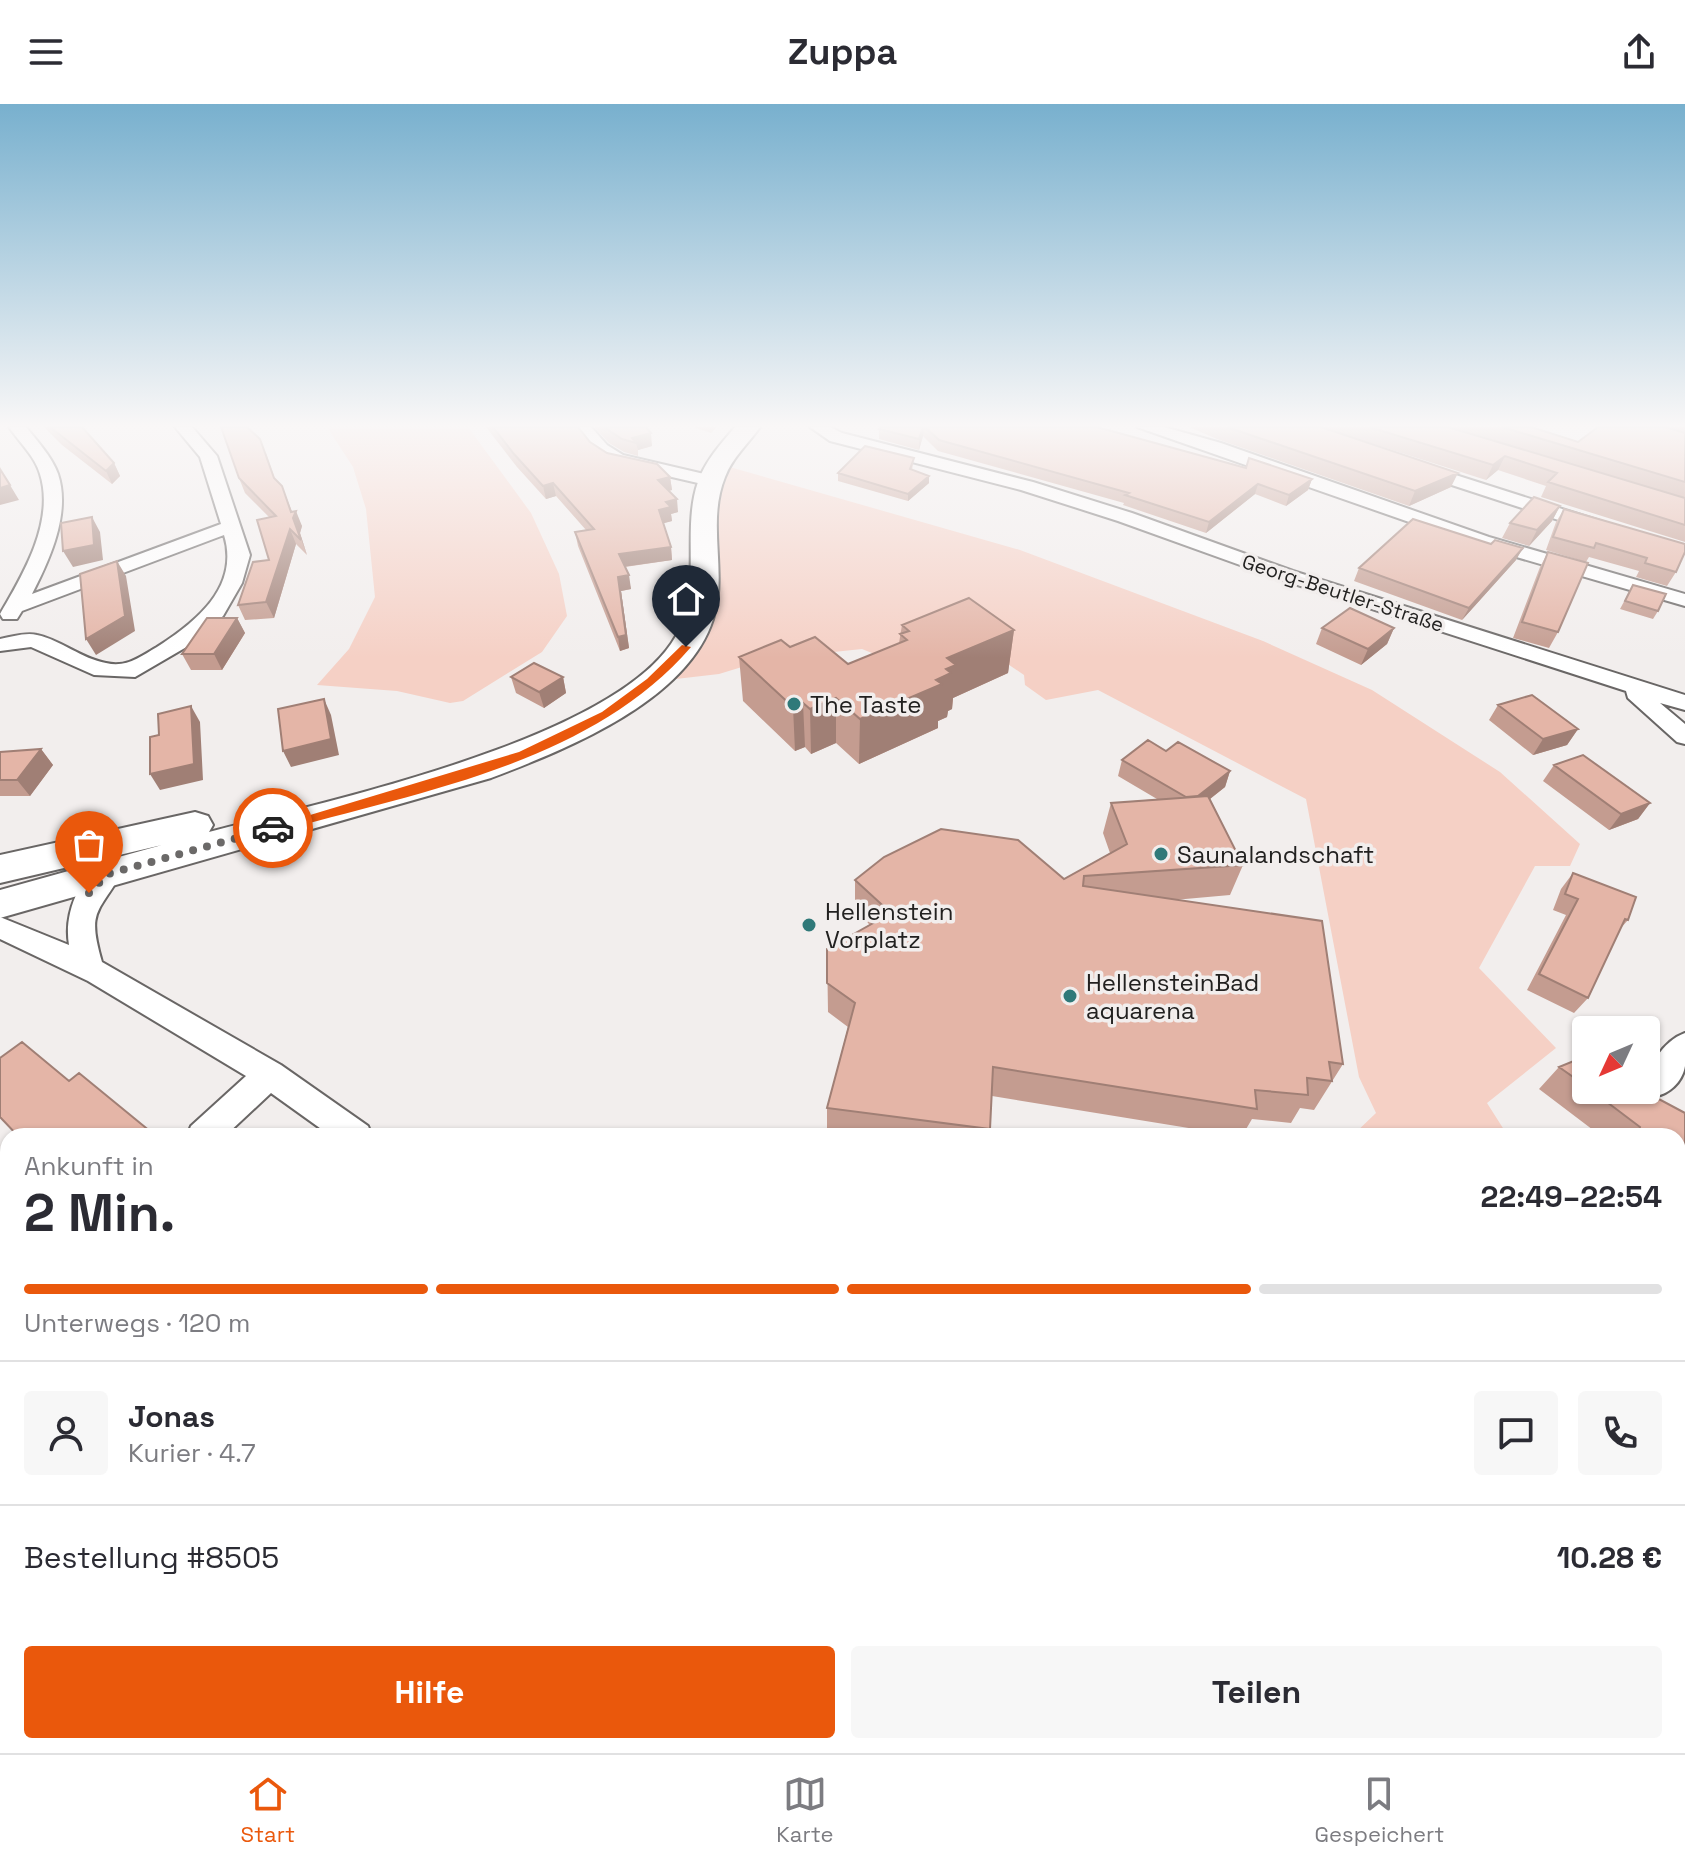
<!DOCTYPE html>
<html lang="de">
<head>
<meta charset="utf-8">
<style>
  body { margin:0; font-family:"Space Grotesk",sans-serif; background:#f7f7f7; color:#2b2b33; height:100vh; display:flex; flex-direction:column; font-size:30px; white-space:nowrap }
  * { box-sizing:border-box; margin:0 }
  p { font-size:26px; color:#7c7c81 }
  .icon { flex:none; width:44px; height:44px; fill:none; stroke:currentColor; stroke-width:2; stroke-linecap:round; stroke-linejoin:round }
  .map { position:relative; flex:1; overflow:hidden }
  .sheet { position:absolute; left:0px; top:1024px; width:1686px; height:626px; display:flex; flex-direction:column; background:#fff; border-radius:24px 24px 0 0; box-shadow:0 2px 6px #0004 }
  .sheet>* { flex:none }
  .needle { width:52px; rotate:226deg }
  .buttons { position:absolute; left:1572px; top:912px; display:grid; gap:16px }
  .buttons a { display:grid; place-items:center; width:88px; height:88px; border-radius:8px; background:#fff; box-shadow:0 2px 6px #0004; font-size:40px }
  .pin { position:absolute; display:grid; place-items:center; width:68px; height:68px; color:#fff; margin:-82px -34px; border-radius:50% 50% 50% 0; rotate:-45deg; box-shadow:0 0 8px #0007 }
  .pin .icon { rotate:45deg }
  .courier { position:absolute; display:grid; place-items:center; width:80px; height:80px; margin:-40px; border:6px solid #ea580c; border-radius:50%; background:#fff; color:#222; box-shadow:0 2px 10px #0007 }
  .summary em { font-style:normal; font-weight:600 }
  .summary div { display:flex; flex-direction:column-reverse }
  .summary { display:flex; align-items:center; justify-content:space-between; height:136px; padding:0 24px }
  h1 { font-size:52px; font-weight:600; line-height:60px }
  .bar { display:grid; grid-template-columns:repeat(4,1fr); gap:12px 8px; align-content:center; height:96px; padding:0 24px }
  .bar i { height:10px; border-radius:6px; background:#e1e1e2 }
  .bar .selected { background:#ea580c }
  .bar p { grid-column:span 4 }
  .line { display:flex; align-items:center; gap:20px; padding:0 24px; border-top:2px solid #e1e1e2 }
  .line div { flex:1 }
  .round { display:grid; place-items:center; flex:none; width:84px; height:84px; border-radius:8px; background:#f7f7f7 }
  .cta { display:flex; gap:16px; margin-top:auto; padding:16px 24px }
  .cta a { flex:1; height:92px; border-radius:8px; background:#ea580c; color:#fff; font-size:32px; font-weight:600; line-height:92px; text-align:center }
  .cta a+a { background:#f7f7f7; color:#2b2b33 }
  header { display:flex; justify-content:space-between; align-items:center; height:104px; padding:0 24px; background:#fff; font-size:36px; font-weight:600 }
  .tabs { display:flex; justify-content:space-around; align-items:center; height:112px; border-top:2px solid #e1e1e2; background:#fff; font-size:22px; color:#7c7c81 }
  .tabs a { display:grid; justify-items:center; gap:4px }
  .tabs .selected { color:#ea580c }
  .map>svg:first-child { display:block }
  .green { fill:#f5d0c5 }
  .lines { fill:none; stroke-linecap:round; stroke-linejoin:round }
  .street-casing { stroke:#696665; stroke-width:4 }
  .secondary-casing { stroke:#696665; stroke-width:4 }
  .street { fill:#fff; fill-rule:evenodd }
  .secondary { fill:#fff; fill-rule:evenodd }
  .wall { fill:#c49c90 }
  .shaded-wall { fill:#a07f75 }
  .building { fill:#e4b5a7; stroke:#a07f75; stroke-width:2 }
  .route { fill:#ea580c }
  .done { stroke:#6b6968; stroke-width:8; stroke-dasharray:0 14.4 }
  .poi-dot { fill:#307979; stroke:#f2eeed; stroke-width:3 }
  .labels { text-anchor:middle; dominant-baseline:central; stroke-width:7; stroke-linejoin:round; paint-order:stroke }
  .far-street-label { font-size:20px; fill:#222120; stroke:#f2eeed }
  .poi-label { font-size:24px; fill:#222120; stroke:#f2eeed; text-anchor:start }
</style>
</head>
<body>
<header><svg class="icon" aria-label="menu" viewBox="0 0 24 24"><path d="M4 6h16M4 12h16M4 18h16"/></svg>Zuppa<svg class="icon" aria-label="share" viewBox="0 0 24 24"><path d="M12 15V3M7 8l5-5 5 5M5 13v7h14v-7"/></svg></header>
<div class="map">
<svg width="1685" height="1649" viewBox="0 0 1685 1649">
  <rect width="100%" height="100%" fill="#f2eeed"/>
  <path class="green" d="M 327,323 L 468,323 L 531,409 L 559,470 L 567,512 L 542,548 L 463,597 L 450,599 L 397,587 L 317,581 L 349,545 L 375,493 L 366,405 L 353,363 Z
    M 719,360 L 1020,446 L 1263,537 L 1372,586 L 1500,668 L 1580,740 L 1570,762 L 1535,762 L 1479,864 L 1556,944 L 1487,999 L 1508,1032 L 1352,1032 L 1376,1009 L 1359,973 L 1306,695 L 1098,586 L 1046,596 L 1025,581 L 1024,571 L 968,533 L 899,560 L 862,545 L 768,555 L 719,570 L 650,578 L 686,543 Z
    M 8,1627 L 8,1642 L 1046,1642 L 1037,1649 L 0,1649 L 0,1635 Z"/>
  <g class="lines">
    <g class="street-casing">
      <path id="street" d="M 9,323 L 26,323 C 37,337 52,353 58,370 C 71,409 50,455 32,490 L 221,420 L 200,353 L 175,323 L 192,323 L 217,352 L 250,451 L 242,479 L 223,512 L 195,538 L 135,573 L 94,571 L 31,543 L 0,547 L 0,535 C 11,533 26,528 37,531 C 61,536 82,555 106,559 C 126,564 140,553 157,543 C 196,518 240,483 224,431 L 22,507 L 17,515 L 3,515 L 0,510 C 23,471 55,417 40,370 C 35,352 19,338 9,323 Z
        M 574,323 L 591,323 L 607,341 L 623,351 L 717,373 L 720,377 L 711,382 L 611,359 L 595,349 Z
        M 810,323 L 830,323 L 842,329 L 1033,378 L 1132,409 L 1293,467 L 1685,591 L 1685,606 L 1660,599 L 1685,620 L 1685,640 L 1677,638 L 1628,594 L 1626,587 L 1279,475 L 1118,417 L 1021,386 L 830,337 Z
        M 1137,323 L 1164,323 L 1221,339 L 1489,433 L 1685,490 L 1685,502 L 1475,441 Z
        M 1418,359 L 1603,418 L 1605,422 L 1603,426 L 1589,426 L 1412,368 L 1409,364 Z
        M 108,760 L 117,763 L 121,770 C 98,810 87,806 102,858 L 281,961 L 368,1022 L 372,1032 L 331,1032 L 271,989 L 225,1032 L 187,1032 L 191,1022 L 246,972 L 88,877 L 0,835 L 0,813 L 69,841 C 64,813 77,770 108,760 Z
        M 1685,929 C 1685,940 1685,951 1685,962 C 1682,981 1662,997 1644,991 L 1642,986 L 1646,986 C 1646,964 1663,937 1685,929 Z
        M 0,1108 L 8,1110 L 8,1144 L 0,1140 Z
        M 8,1269 L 8,1311 L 0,1314 L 0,1272 Z
        M 1685,1398 L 1685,1440 L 1678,1441 L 1678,1399 Z"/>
    </g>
    <g class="secondary-casing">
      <path id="secondary" d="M 735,323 L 760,323 C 748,340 732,354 725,373 C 707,417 726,464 715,508 C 694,595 567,645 491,674 L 0,814 L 0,786 L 162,741 L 0,779 L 0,751 L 195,708 L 208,712 L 213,721 L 209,728 C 322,698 618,636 676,532 C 703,486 681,427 698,378 C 705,357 721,340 735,323 Z"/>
    </g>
    <use href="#street" class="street"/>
    <use href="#secondary" class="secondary"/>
  </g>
  <path class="wall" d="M 44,323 L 82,323 L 114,359 L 120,372 L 112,380 L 62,341 Z
    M 486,323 L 578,323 L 590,338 L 607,349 L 670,373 L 672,386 L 669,387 L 678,408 L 671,410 L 672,417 L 663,419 L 671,443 L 672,456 L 625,463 L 631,485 L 621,487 L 629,544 L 620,547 L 578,442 L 575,428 L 586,426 L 556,392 L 546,395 L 517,363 Z
    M 594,323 L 646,323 L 652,342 L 638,346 L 638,352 L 624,348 L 609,339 Z
    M 693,323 L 717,323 L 711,329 Z
    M 881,323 L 1097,323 L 1246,364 L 1312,375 L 1308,386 L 1286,402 L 1255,390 L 1206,429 L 1123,401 L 1124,399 L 938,347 L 923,332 L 919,346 L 879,335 L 879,325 Z
    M 1189,323 L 1448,323 L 1562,357 L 1451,323 L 1531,323 L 1578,338 L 1598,323 L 1685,323 L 1685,438 L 1541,393 L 1546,382 L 1498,366 L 1486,376 L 1336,328 L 1451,383 L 1409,402 L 1217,335 Z
    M 266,349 L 275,375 L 292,408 L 302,422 L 300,429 L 307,451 L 296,440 L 274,514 L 245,516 L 238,501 L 269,456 L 269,413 L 245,389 L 239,374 Z
    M 914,354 L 912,366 L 929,372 L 929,379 L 908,397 L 838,377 L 838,369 Z
    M 1560,402 L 1552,417 L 1529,442 L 1502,434 L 1510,419 Z
    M 1564,405 L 1676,468 L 1667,482 L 1636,473 L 1639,467 L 1589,453 L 1586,458 L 1546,446 L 1556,418 Z
    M 1548,448 L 1558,528 L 1549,544 L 1513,534 L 1540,463 Z
    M 1516,456 L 1462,516 L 1354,477 L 1359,464 Z
    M 1633,481 L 1658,507 L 1653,515 L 1620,505 Z
    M 237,514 L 245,529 L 222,566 L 191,566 L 182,550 Z
    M 902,521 L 1014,526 L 1008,569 L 953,594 L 952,605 L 948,607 L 947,613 L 938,617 L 938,624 L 859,660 L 836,639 L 811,650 L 805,643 L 795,647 L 743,597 L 739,553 L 790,543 L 848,560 L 899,539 Z
    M 1322,524 L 1394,524 L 1387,540 L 1361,561 L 1316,540 Z
    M 511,573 L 563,573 L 566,589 L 544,604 L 516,589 Z
    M 1498,601 L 1578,625 L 1567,641 L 1533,651 L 1489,616 Z
    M 41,645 L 53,661 L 30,692 L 0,692 L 0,648 Z
    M 1166,647 L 1230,667 L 1225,683 L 1210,695 L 1243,761 L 1230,791 L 1174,796 L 1343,960 L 1314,1006 L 1300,1004 L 1291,1019 L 1252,1015 L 1242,1032 L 1238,1032 L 992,992 L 989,1032 L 827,1031 L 827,1004 L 848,923 L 828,908 L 827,845 L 870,821 L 855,806 L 855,776 L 1064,775 L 1110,749 L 1103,729 L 1111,699 L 1157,695 L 1118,672 L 1122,656 Z
    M 1554,661 L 1650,699 L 1638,715 L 1609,726 L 1543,677 Z
    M 1573,769 L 1628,816 L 1620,825 L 1588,894 L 1574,909 L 1527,886 L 1566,811 L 1553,806 L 1561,785 Z
    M 1586,952 L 1586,986 L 1642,986 L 1685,1009 L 1685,1082 L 1678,1088 L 1678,1032 L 1601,1032 L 1539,985 L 1559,963 Z
    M 1685,1242 L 1685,1308 L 1678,1302 L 1678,1251 Z
    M 1255,1642 L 1306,1642 L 1310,1649 L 1245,1649 Z
    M 1480,1642 L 1569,1642 L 1573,1649 L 1483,1649 Z"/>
  <path class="shaded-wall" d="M 924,323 L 923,332 L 919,346 L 919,335 Z
    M 651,329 L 652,342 L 638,346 L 636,339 L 632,334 Z
    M 1505,352 L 1498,366 L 1486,376 L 1493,361 Z
    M 114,359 L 120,372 L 112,380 L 106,367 Z
    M 1458,369 L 1451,383 L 1409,402 L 1415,387 Z
    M 929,372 L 929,379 L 908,397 L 908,390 Z
    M 670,373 L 672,386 L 659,389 L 658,376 Z
    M 1312,375 L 1308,386 L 1286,402 L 1289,391 Z
    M 553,379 L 556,392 L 546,395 L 543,382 Z
    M 1258,380 L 1255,390 L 1206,429 L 1209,418 Z
    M 10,381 L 19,396 L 0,401 L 0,384 Z
    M 282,382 L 294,413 L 296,407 L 302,422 L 300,429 L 307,451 Z
    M 677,395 L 678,408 L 671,410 L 672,417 L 661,420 L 659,406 L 666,398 Z
    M 1560,402 L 1552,417 L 1529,442 L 1537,426 Z
    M 92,413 L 100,428 L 103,456 L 73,463 L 63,447 Z
    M 290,425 L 296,440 L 274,514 L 266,498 Z
    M 671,443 L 672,456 L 622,463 L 619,450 Z
    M 1523,444 L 1516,456 L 1462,516 L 1469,504 Z
    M 117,457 L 126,472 L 135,527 L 96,551 L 86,535 Z
    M 629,471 L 631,485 L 621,487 L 629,544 L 620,547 L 618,533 L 618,473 Z
    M 237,514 L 245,529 L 222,566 L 214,550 Z
    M 1394,524 L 1387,540 L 1361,561 L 1368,545 Z
    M 1014,526 L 1008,569 L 953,594 L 952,605 L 948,607 L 947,613 L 938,617 L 938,624 L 859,660 L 860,615 L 936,576 L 947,554 Z
    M 563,573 L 566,589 L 544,604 L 539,588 Z
    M 836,594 L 836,639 L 811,650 L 810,605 Z
    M 324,595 L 331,611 L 339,651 L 291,663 L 283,647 Z
    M 803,599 L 805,643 L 795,647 L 793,603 Z
    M 191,602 L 200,618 L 203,676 L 160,686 L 150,670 Z
    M 1578,625 L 1567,641 L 1533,651 L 1543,635 Z
    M 41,645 L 53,661 L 30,692 L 17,676 Z
    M 1230,667 L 1225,683 L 1187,713 L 1192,697 Z
    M 1650,699 L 1638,715 L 1609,726 L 1621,710 Z
    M 0,1385 L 8,1388 L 8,1439 L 0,1447 Z
    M 0,1482 L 8,1491 L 8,1521 L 0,1512 Z
    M 8,1538 L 8,1568 L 0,1576 L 0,1546 Z"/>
  <path class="building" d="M 50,323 L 82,323 L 114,359 L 106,367 Z
    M 221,323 L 247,323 L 260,335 L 274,374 L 282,382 L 291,408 L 296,407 L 293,414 L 301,436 L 290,425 L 266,498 L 238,501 L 253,458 L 269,456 L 257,416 L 276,412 L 239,374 Z
    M 493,323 L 578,323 L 590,338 L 607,349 L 657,360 L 670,373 L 658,376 L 677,395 L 666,398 L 671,403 L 659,406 L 671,443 L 619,450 L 629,471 L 618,473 L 626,531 L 618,533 L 575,428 L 594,425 L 553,379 L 543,382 L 514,350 Z
    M 604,323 L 646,323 L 651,329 L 632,334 L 636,339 L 622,335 Z
    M 881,323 L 923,323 L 919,335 L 879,325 Z
    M 925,323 L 1097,323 L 1246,364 L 1249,354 L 1312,375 L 1289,391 L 1258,380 L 1209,418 L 1125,391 L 1129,389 L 939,336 Z
    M 1227,323 L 1321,323 L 1458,369 L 1415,387 Z
    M 1369,323 L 1448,323 L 1685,394 L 1685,421 L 1548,378 L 1557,369 L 1505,352 L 1493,361 Z
    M 1502,323 L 1531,323 L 1578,338 L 1598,323 L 1666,323 L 1685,329 L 1685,378 Z
    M 865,342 L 914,354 L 910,365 L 929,372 L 908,390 L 838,369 Z
    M 0,365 L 10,381 L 0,384 Z
    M 1534,393 L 1560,402 L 1537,426 L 1510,419 Z
    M 1564,405 L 1685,440 L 1685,448 L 1676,468 L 1645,459 L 1647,454 L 1596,439 L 1594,444 L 1553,433 Z
    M 92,413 L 94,441 L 63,447 L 61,419 Z
    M 1413,415 L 1491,440 L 1495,436 L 1523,444 L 1469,504 L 1359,464 Z
    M 1548,448 L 1588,459 L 1558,528 L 1522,518 Z
    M 117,457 L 125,512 L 86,535 L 80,470 Z
    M 1633,481 L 1666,490 L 1658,507 L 1625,497 Z
    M 969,494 L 1014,526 L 947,554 L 956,561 L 946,565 L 951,569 L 936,576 L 942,580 L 860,615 L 836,594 L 810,605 L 803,599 L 793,603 L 739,553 L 781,536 L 790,543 L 815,533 L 848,560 L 907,536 L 900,530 L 909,527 L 902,521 Z
    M 1350,504 L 1394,524 L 1368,545 L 1322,524 Z
    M 207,514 L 237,514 L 214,550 L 182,550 Z
    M 534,559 L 563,573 L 539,588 L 511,573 Z
    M 1532,591 L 1578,625 L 1543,635 L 1498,601 Z
    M 324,595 L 331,635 L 283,647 L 278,605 Z
    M 191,602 L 194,660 L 150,670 L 150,633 L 159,631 L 158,610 Z
    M 1148,636 L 1166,647 L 1178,638 L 1230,667 L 1198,692 L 1186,693 L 1122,656 Z
    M 41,645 L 17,676 L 0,676 L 0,648 Z
    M 1583,651 L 1650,699 L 1621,710 L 1554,661 Z
    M 1208,692 L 1243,761 L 1084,772 L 1083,782 L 1322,817 L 1343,960 L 1329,958 L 1332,977 L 1307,974 L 1308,991 L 1255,986 L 1257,1005 L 993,963 L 990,1025 L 827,1004 L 855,899 L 827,879 L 827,845 L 891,809 L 855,776 L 884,753 L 941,725 L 1018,736 L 1064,775 L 1127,740 L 1111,699 Z
    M 1573,769 L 1636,793 L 1628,816 L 1625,815 L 1588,894 L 1539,870 L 1578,795 L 1565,790 Z
    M 22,938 L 69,977 L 79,969 L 151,1028 L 146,1032 L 18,1032 L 0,1013 L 0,954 Z
    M 1586,952 L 1586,982 L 1559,963 Z
    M 1591,986 L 1642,986 L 1685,1009 L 1685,1058 L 1678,1054 L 1678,1032 L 1640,1032 L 1637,1031 L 1640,1023 Z
    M 1685,1255 L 1685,1281 L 1678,1275 L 1678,1264 Z
    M 0,1512 L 8,1521 L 8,1538 L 0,1546 Z
    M 1263,1642 L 1306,1642 L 1310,1649 L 1254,1649 Z
    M 1500,1642 L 1569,1642 L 1573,1649 L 1504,1649 Z"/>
  <linearGradient id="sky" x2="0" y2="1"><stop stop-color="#78b0ce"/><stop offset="0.58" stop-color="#f9f7f7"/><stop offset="1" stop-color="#f9f7f7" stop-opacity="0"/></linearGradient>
  <rect width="1685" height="554" fill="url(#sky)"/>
  <path class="route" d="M 682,541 L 691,543 C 589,661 416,688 273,729 L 267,724 L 519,648 L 602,608 L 647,575 Z"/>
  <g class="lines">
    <path class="done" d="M 89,789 L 108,770 L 273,724"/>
  </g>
  <g class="poi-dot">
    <circle cx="794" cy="600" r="8"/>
    <circle cx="1161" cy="750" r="8"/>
    <circle cx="809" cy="821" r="8"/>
    <circle cx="1070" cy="892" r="8"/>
  </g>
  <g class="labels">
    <g class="far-street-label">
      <text transform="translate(1343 489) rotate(18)">Georg-Beutler-Straße</text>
    </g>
    <g class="poi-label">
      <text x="810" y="600">The Taste</text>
      <text x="1177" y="750">Saunalandschaft</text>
      <text x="825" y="807">Hellenstein<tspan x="825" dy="28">Vorplatz</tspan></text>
      <text x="1086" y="878">HellensteinBad<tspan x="1086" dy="28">aquarena</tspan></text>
    </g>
  </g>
</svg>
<div class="buttons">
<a><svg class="needle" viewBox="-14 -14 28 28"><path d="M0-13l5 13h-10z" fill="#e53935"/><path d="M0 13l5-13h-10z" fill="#7c7c81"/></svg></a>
</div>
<div class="pin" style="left:89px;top:789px;background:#ea580c"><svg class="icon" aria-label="bag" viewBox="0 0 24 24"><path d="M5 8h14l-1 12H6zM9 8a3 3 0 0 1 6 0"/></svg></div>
<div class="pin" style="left:686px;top:543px;background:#1f2937"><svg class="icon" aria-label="home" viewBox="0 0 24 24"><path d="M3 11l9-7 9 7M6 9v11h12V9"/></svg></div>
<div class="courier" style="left:273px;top:724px"><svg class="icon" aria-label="car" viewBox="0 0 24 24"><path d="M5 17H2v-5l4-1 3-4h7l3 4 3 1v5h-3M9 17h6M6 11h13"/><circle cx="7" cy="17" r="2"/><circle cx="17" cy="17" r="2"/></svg></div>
<section class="sheet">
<div class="summary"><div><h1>2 Min.</h1><p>Ankunft in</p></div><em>22:49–22:54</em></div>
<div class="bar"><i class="selected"></i><i class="selected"></i><i class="selected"></i><i></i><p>Unterwegs · 120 m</p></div>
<div class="line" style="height:144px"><a class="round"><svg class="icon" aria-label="person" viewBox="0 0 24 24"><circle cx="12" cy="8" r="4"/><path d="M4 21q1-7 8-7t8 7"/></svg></a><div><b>Jonas</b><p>Kurier · 4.7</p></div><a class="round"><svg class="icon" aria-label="chat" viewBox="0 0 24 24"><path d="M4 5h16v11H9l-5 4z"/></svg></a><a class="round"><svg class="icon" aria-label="phone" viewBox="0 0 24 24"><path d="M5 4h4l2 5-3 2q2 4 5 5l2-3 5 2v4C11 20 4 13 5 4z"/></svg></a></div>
<div class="line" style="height:104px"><div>Bestellung #8505</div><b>10.28 €</b></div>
<div class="cta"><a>Hilfe</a><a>Teilen</a></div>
</section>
</div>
<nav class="tabs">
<a class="selected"><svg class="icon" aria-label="home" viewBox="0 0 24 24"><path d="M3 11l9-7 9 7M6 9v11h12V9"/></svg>Start</a>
<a><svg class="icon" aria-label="map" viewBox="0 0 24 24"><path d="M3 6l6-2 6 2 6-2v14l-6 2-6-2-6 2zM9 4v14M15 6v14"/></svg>Karte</a>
<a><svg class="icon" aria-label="saved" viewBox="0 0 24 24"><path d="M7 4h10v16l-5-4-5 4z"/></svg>Gespeichert</a>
</nav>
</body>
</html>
